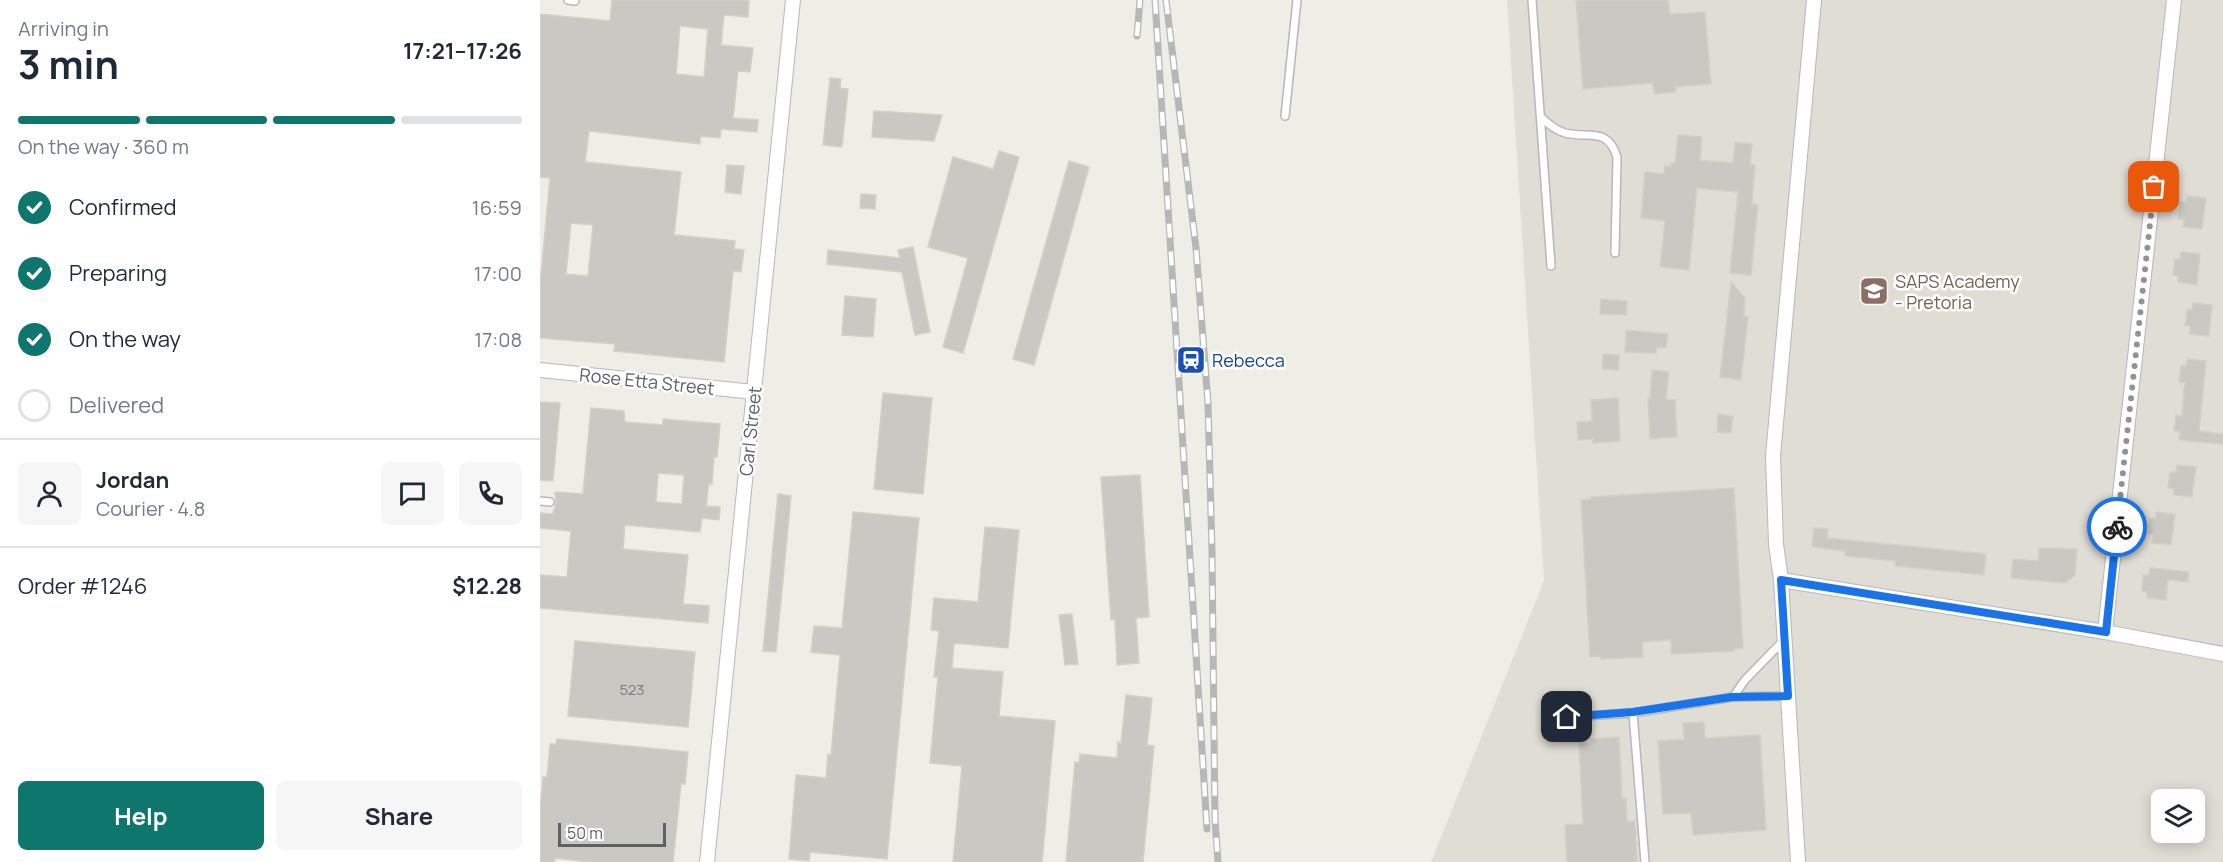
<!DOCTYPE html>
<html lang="en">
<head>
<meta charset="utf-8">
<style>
  body { margin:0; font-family:Manrope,sans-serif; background:#f6f6f7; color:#1f2937; height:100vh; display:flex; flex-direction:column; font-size:22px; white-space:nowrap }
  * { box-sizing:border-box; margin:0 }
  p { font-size:20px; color:#747a83 }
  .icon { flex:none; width:33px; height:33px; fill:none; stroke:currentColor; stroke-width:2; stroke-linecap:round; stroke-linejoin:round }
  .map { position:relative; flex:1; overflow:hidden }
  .details { display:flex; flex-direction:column; background:#fff; width:540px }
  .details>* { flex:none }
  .buttons { position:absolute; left:1611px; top:789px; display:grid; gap:12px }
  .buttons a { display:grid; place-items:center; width:54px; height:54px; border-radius:9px; background:#fff; box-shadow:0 3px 15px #0003; font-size:30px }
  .scale { position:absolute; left:18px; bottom:15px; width:108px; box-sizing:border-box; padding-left:6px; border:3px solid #5d6066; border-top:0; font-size:16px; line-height:21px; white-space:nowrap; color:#5d6066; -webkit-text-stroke:4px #fff; paint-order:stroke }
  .pin { position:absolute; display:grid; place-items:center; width:51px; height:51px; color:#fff; margin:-26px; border-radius:12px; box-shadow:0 3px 9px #0006 }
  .courier { position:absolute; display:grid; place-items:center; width:60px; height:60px; margin:-30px; border:4px solid #1a73e8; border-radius:50%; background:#fff; color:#222; box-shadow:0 2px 8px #0007 }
  .overview em { font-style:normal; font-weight:700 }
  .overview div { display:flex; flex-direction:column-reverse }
  .overview { display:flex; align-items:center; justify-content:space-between; height:102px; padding:0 18px }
  h1 { font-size:39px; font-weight:700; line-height:45px }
  .bar { display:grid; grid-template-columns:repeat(4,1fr); gap:9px 6px; align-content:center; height:72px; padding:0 18px }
  .bar i { height:8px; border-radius:4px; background:#e0e1e3 }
  .bar .active { background:#0f766e }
  .bar p { grid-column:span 4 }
  .line { display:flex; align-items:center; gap:15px; padding:0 18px; border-top:2px solid #e0e1e3 }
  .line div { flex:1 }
  .round { display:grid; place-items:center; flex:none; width:63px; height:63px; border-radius:9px; background:#f6f6f7 }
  ol { padding:0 18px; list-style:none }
  li { display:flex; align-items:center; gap:18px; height:66px }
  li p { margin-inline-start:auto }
  li .icon { padding:6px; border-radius:50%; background:#0f766e; color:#fff; stroke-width:4 }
  li:last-child { color:#747a83 }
  li i { width:33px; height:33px; border:3px solid #e0e1e3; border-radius:50% }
  .primary-button { display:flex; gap:12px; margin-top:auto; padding:12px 18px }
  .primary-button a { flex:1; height:69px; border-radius:9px; background:#0f766e; color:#fff; font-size:24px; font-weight:700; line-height:69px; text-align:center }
  .primary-button a+a { background:#f6f6f7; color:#1f2937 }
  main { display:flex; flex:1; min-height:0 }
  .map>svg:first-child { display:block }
  .education { fill:#dfddd4; fill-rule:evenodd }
  .building { fill:#cac8c3; stroke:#d4d0c4; stroke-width:1.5; fill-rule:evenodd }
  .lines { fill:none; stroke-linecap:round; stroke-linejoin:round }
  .lane-casing { stroke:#b6b7bc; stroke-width:10 }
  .street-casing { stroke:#b6b7bc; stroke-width:16 }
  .lane { stroke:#fff; stroke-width:7 }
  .street { stroke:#fff; stroke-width:14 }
  .rail-casing { stroke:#b6b7b7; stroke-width:7 }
  .rail { stroke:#fff; stroke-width:4.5; stroke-dasharray:14; stroke-linecap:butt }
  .done { stroke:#909293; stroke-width:6; stroke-dasharray:0 10.8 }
  .route { stroke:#1a73e8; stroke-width:8 }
  .labels { text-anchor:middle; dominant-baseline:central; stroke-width:5; stroke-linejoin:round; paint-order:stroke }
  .number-label { font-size:15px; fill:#787a7d }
  .education-label { font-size:18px; fill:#785e54; stroke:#fff; text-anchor:start }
  .transit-label { font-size:18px; fill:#164399; stroke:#fff; text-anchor:start }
  .street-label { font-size:18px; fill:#5d6066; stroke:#fff }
</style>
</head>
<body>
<main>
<section class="details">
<div class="overview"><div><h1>3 min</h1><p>Arriving in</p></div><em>17:21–17:26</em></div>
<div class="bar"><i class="active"></i><i class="active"></i><i class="active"></i><i></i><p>On the way · 360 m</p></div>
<ol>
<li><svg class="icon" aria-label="check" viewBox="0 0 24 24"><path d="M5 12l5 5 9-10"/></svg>Confirmed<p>16:59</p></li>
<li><svg class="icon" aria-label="check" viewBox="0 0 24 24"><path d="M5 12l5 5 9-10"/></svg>Preparing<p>17:00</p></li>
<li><svg class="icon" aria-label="check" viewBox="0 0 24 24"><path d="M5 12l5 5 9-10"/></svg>On the way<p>17:08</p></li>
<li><i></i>Delivered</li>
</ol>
<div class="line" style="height:108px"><a class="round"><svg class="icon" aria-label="person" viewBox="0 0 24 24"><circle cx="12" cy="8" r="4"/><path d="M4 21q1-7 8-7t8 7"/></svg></a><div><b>Jordan</b><p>Courier · 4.8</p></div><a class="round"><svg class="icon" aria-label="chat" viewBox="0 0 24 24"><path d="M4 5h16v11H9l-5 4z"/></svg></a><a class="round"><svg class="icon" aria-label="phone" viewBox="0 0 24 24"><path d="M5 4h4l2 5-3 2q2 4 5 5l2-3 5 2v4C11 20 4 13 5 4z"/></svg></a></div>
<div class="line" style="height:78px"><div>Order #1246</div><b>$12.28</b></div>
<div class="primary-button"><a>Help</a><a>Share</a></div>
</section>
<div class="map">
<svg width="1683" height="862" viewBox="0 0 1683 862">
  <rect width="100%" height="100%" fill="#efeee6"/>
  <path class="education" d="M 967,0 L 1683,0 L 1683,862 L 891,862 L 1004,581 ZM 1622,800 L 1654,800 L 1654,832 L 1622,832 Z"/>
  <path class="building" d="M 72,0 L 209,0 L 208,17 L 184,15 L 181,45 L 213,48 L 210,72 L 198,71 L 193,118 L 218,120 L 217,132 L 181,129 L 180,138 L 160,136 L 160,144 L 49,131 L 45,162 L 141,172 L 134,235 L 195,241 L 194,249 L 204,250 L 201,272 L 193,271 L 184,362 L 74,351 L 75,344 L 0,338 L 0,285 L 10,178 L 0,177 L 0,14 L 70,21 ZM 140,26 L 168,29 L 164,77 L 136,74 ZM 31,223 L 53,225 L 48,276 L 26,274 Z
    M 1036,0 L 1128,0 L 1130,14 L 1165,12 L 1171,84 L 1135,87 L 1136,92 L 1114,94 L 1113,83 L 1043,89 Z
    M 290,78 L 301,79 L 300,88 L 308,89 L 302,147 L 283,145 Z
    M 334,111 L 402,115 L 394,141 L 332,137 Z
    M 1138,135 L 1162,137 L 1160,160 L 1193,163 L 1195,142 L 1212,144 L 1210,165 L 1215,165 L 1212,204 L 1218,205 L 1211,275 L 1190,273 L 1198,192 L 1157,188 L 1149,270 L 1120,267 L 1125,221 L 1101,218 L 1105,172 L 1124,174 L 1125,166 L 1131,167 L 1131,163 L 1135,163 Z
    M 459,151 L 479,157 L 423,353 L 403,347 L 428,258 L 388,247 L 413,157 L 453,169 Z
    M 529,161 L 549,167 L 494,365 L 473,359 Z
    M 187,165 L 204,166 L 201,194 L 185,192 Z
    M 321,194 L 336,195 L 335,209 L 320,208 Z
    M 1647,196 L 1666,198 L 1662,229 L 1643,227 L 1644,219 L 1638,219 L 1640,202 L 1646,203 Z
    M 373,247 L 390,332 L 375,335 L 362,272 L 287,264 L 288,250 L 360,258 L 358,250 Z
    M 1641,252 L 1660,254 L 1657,285 L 1638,282 L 1638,276 L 1633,275 L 1635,259 L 1640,259 Z
    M 1191,282 L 1205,298 L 1204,317 L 1208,317 L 1201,380 L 1180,377 Z
    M 305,296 L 336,299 L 333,337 L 302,335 Z
    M 1061,299 L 1087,301 L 1086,315 L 1060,314 Z
    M 1653,303 L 1672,305 L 1669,336 L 1650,334 L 1650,326 L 1645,326 L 1647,309 L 1652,310 Z
    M 1086,330 L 1128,334 L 1126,348 L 1117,347 L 1116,353 L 1085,352 Z
    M 1063,354 L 1079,355 L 1079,370 L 1062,369 Z
    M 1647,359 L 1666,361 L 1659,431 L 1683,434 L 1683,444 L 1639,440 L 1640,432 L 1634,431 L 1636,415 L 1642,416 L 1644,390 L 1645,383 L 1639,382 L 1641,366 L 1646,366 Z
    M 1112,370 L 1129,372 L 1126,399 L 1135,400 L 1137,437 L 1110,439 L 1108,398 L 1110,398 Z
    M 343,393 L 392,398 L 383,494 L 334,489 Z
    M 1078,398 L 1080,441 L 1053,443 L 1053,439 L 1038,440 L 1037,422 L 1052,421 L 1051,400 Z
    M 0,402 L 20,403 L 13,481 L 0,480 Z
    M 51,408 L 84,411 L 85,422 L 123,425 L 123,419 L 180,424 L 177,457 L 174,457 L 172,484 L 169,483 L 166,506 L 180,507 L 179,520 L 162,518 L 160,532 L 85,525 L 83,549 L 148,555 L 143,604 L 169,606 L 168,623 L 0,608 L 0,575 L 27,577 L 31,531 L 0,528 L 0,513 L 13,514 L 16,502 L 15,492 L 43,494 ZM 118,473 L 144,475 L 142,504 L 116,502 Z
    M 1178,414 L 1193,416 L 1191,433 L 1177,432 Z
    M 1637,465 L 1656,467 L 1652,497 L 1634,495 L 1634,489 L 1628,488 L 1630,472 L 1636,472 Z
    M 600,475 L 609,617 L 596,618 L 599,663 L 577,665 L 575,619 L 571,620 L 561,477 Z
    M 1194,488 L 1203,648 L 1194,649 L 1194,651 L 1131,654 L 1131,640 L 1102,642 L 1103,657 L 1061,659 L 1061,656 L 1050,657 L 1041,500 L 1051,499 L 1051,497 Z
    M 238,494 L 251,496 L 236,652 L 223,651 Z
    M 313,512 L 379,518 L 347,859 L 270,852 L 269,861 L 249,859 L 256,775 L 286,778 L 288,754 L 291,755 L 300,655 L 271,652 L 274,626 L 302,628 Z
    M 1616,512 L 1635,514 L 1631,545 L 1612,543 L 1613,535 L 1608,534 L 1609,518 L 1615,519 Z
    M 445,527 L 479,530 L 468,648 L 414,643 L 412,668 L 463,672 L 459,716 L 515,721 L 502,862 L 413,862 L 422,766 L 390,763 L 398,677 L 394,677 L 399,631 L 391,630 L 394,598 L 438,602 Z
    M 1274,528 L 1288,529 L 1287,538 L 1446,554 L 1444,575 L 1355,566 L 1355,561 L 1305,556 L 1305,551 L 1272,547 Z
    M 1499,548 L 1537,549 L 1535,575 L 1525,583 L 1471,578 L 1473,559 L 1498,561 Z
    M 1610,568 L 1649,572 L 1648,582 L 1628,580 L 1626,600 L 1607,598 L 1607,592 L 1602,591 L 1603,575 L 1609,575 Z
    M 532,614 L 538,664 L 525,665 L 519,615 Z
    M 35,641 L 155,652 L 148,727 L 28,716 Z
    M 586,695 L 612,698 L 607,745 L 614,746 L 603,862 L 526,862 L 535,762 L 539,763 L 540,754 L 577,758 L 578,742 L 581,743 Z
    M 1164,722 L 1165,738 L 1220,735 L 1226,830 L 1153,835 L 1151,813 L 1123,814 L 1118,741 L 1144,739 L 1143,723 Z
    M 1079,737 L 1082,798 L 1086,798 L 1087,822 L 1095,821 L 1097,862 L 1027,862 L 1025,825 L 1043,824 L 1039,743 L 1051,743 L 1051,739 Z
    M 17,739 L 148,752 L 145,784 L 141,784 L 133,862 L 49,862 L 15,858 L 15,862 L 0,862 L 0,810 L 3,777 L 7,777 L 10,744 L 16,744 Z"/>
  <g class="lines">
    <g class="lane-casing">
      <path id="lane" d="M 28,0 L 35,1
        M 992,0 L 1011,266
        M 745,116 L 757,0
        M 1001,117 C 1008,124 1015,130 1025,133 C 1049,139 1067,126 1077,157 L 1075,253
        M 0,501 L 10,502
        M 1193,697 L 1205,680 L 1243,641
        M 1093,713 L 1105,862
        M 1027,717 L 1093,713 L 1193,697 L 1248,696"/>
    </g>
    <g class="street-casing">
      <path id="street" d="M 0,370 L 214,392
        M 1241,580 L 1565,632 L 1683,654
        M 1565,632 L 1634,0
        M 167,862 L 253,0
        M 1258,862 L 1241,580 L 1236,544 L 1233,456 L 1274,0"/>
    </g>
    <use href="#lane" class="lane"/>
    <use href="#street" class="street"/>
    <g class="rail-casing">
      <path id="rail" d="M 615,0 L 667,829
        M 626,0 L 656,248 L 668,403 L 672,552 L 675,819 L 678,862
        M 597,36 L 600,0"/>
    </g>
    <use href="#rail" class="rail"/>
  </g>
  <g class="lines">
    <path class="done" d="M 1577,527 L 1614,187"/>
    <path class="route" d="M 1027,717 L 1093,712 L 1192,697 L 1248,696 L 1241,580 L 1566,632 L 1577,527"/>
  </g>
  <defs>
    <g id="university-square" transform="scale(1.5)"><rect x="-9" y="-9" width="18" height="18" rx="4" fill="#8d6e63" stroke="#fff"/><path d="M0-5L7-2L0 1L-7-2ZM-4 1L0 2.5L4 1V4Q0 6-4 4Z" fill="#fff"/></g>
    <g id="station-square" transform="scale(1.5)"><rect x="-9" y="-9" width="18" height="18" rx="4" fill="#1a4fb4" stroke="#fff"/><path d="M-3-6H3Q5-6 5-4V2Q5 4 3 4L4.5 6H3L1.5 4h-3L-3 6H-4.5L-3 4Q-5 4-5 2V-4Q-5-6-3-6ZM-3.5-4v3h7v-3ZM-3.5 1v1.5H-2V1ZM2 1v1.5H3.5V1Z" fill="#fff"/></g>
  </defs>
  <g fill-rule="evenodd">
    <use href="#university-square" x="1334" y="291"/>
    <use href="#station-square" x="651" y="360"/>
  </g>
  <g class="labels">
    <g class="number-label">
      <text x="92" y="689">523</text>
    </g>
    <g class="education-label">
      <text x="1355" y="281">SAPS Academy<tspan x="1355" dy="21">- Pretoria</tspan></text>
    </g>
    <g class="transit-label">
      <text x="672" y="360">Rebecca</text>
    </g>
    <g class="street-label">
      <text transform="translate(107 381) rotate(6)">Rose Etta Street</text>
      <text transform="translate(210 431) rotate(-84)">Carl Street</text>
    </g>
  </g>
</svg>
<div class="buttons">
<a><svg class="icon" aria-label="layers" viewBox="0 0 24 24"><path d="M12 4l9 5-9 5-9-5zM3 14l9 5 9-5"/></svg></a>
</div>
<div class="scale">50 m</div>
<div class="pin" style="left:1614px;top:187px;background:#ea580c"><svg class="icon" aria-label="bag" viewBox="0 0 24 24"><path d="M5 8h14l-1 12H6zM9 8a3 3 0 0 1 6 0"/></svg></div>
<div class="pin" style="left:1027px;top:717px;background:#1f2937"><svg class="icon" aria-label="home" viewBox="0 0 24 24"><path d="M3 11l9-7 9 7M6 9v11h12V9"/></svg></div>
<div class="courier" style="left:1577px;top:527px"><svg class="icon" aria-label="bike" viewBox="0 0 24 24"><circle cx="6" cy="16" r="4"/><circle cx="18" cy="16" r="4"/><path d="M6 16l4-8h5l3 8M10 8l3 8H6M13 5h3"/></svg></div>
</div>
</main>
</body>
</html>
